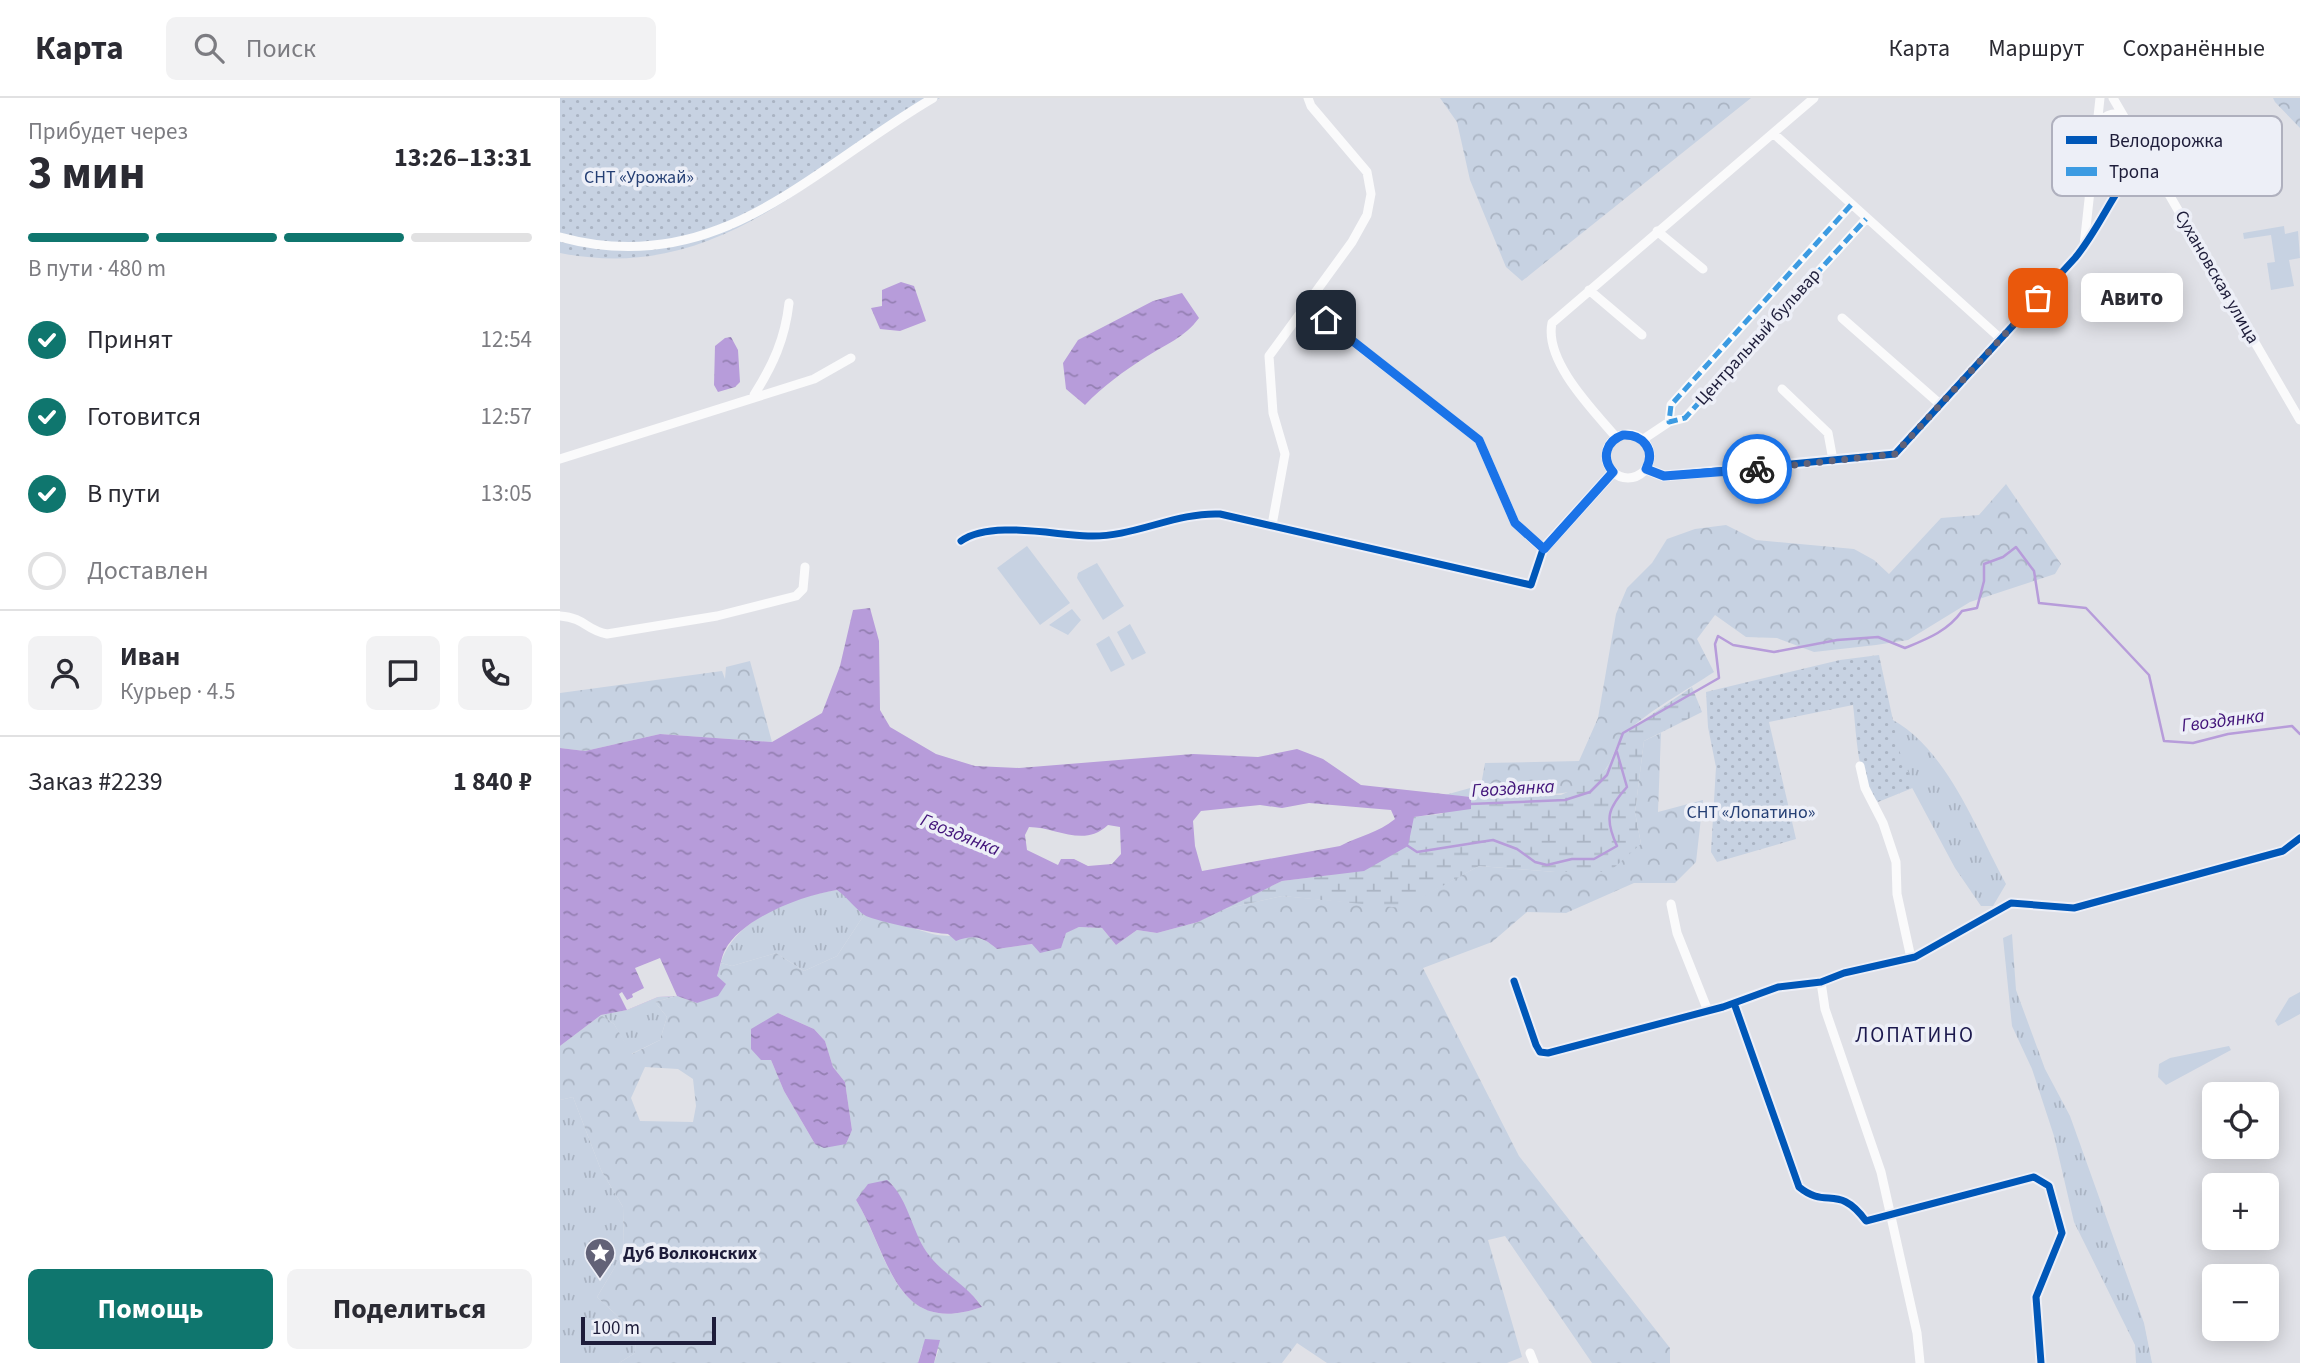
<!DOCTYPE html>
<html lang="ru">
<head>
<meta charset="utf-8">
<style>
  body { margin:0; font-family:"Source Sans 3",sans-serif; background:#f2f2f3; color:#2b2b33; height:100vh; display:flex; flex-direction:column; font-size:26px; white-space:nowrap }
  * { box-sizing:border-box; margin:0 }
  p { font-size:23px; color:#7c7c81 }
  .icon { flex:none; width:38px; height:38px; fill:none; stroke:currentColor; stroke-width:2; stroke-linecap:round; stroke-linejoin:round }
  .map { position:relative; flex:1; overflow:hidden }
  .sheet { display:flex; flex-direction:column; background:#fff; width:560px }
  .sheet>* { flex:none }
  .controls { position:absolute; left:1642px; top:984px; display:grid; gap:14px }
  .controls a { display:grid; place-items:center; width:77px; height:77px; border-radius:10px; background:#fff; box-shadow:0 4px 18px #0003; font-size:35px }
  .scale { position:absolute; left:21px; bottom:18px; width:135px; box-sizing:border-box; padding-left:7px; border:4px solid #1e1d3a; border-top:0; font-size:19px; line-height:24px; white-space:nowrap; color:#1e1d3a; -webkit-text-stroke:5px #edeff7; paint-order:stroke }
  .pin { position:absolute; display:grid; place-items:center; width:60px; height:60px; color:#fff; margin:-30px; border-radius:14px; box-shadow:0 4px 10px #0006 }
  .courier { position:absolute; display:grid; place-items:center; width:70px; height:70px; margin:-35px; border:5px solid #1a73e8; border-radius:50%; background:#fff; color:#222; box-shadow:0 2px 9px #0007 }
  .bubble { position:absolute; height:49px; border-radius:10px; background:#fff; box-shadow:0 4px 18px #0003; font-size:23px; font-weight:700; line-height:49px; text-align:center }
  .head em { font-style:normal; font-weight:700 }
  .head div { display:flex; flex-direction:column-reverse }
  .head { display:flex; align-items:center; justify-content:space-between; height:119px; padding:0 28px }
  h1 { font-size:46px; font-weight:700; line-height:52px }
  .bar { display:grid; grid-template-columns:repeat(4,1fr); gap:10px 7px; align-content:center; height:84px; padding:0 28px }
  .bar i { height:9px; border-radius:5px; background:#e1e1e2 }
  .bar .selected { background:#0f766e }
  .bar p { grid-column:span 4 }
  .line { display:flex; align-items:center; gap:18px; padding:0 28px; border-top:2px solid #e1e1e2 }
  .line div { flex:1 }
  .round { display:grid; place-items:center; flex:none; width:74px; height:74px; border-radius:10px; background:#f2f2f3 }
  ol { padding:0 28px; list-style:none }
  li { display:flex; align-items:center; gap:21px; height:77px }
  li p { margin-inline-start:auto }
  li .icon { padding:7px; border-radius:50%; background:#0f766e; color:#fff; stroke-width:4 }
  li:last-child { color:#7c7c81 }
  li i { width:38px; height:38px; border:4px solid #e1e1e2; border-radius:50% }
  .primary-button { display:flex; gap:14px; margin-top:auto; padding:14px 28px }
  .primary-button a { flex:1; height:80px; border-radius:10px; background:#0f766e; color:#fff; font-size:28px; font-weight:700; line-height:80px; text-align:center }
  .primary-button a+a { background:#f2f2f3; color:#2b2b33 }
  header { display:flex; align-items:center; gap:42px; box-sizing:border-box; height:98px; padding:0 35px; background:#fff; border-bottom:2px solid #e1e1e2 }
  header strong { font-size:33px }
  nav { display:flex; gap:38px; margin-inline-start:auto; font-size:24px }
  .search { width:490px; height:63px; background:#f2f2f3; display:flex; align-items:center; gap:18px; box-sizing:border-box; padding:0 24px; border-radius:10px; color:#7c7c81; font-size:26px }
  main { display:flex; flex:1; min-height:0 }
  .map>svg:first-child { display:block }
  .grass { fill:url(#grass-tufts) }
  .forest { fill:url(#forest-crowns); fill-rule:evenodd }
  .wetland { fill:url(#wetland-marsh) }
  .park { fill:#c7d2e2 }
  .garden { fill:url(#garden-dots) }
  .water { fill:url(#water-ripples); fill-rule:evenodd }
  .pier { fill:#e0e1e7 }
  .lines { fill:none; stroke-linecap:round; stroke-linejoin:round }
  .stream { stroke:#b79cda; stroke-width:2.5 }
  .street { stroke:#fafafb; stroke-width:9 }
  .quiet { stroke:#3c9be2; stroke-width:5; stroke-dasharray:10 5; stroke-linecap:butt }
  .cycleway-casing { stroke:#edeff7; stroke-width:11 }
  .cycleway { stroke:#0057b8; stroke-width:7 }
  .done { stroke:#626277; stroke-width:7; stroke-dasharray:0 12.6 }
  .route { stroke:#1a73e8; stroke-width:9 }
  .labels { text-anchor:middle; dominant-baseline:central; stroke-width:7; stroke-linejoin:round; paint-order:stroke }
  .park-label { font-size:18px; fill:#253f74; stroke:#edeff7 }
  .street-label { font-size:18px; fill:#1e1d3a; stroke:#edeff7 }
  .poi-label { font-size:18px; font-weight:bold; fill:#1e1d3a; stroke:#edeff7; text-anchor:start }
  .water-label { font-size:19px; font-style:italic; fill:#42147a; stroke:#edeff7 }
  .quarter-label { font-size:21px; letter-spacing:2px; fill:#1b184d; stroke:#edeff7 }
  .key { fill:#edeff7; stroke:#afb0be; stroke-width:2 }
  .key-label { font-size:19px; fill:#1e1d3a }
</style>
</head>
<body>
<header>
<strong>Карта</strong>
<div class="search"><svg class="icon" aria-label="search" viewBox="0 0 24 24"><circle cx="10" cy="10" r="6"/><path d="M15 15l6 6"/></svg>Поиск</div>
<nav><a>Карта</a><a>Маршрут</a><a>Сохранённые</a></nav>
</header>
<main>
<section class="sheet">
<div class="head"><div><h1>3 мин</h1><p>Прибудет через</p></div><em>13:26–13:31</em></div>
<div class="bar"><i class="selected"></i><i class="selected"></i><i class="selected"></i><i></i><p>В пути · 480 m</p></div>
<ol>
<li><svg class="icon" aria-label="check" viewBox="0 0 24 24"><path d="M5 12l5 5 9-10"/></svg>Принят<p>12:54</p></li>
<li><svg class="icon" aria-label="check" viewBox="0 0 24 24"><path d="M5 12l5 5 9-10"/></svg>Готовится<p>12:57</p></li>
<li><svg class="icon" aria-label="check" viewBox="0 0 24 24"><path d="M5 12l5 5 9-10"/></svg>В пути<p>13:05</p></li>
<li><i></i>Доставлен</li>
</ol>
<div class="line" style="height:126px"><a class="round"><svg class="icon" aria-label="person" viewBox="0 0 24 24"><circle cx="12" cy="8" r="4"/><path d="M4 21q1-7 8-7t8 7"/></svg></a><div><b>Иван</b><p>Курьер · 4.5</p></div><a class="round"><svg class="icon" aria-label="chat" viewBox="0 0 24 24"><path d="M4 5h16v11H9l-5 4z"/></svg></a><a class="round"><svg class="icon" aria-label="phone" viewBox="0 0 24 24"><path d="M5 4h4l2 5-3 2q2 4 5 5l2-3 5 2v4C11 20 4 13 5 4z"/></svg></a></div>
<div class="line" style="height:91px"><div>Заказ #2239</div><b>1 840 ₽</b></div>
<div class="primary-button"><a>Помощь</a><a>Поделиться</a></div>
</section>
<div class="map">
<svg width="1740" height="1265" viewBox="0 0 1740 1265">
  <defs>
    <pattern id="grass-tufts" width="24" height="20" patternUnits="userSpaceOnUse" patternTransform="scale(1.75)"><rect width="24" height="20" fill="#c7d2e2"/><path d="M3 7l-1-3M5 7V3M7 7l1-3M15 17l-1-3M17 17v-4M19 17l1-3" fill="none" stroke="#aab4c3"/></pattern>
    <pattern id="forest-crowns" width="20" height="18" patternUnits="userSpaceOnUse" patternTransform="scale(1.75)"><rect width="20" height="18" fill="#c7d2e2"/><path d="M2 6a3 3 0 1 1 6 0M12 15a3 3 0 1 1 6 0" fill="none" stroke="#aab4c3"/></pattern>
    <pattern id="wetland-marsh" width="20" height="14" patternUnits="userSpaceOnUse" patternTransform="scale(1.75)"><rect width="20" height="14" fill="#c7d2e2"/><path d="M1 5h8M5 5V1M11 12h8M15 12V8" fill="none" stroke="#aab4c3"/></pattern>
    <pattern id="garden-dots" width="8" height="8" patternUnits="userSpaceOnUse" patternTransform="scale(1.75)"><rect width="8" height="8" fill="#c7d2e2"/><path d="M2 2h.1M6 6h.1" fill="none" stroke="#aab4c3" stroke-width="1.8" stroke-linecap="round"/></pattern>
    <pattern id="water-ripples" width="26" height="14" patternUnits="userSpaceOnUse" patternTransform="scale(1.75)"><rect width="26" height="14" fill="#b79cda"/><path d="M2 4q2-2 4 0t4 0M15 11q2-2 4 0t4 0" fill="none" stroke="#947fb2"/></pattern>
  </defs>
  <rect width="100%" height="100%" fill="#e0e1e7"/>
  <path class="grass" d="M 1323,617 C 1384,643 1415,729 1446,786 L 1433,808 L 1421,808 L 1395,770 L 1319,628 Z
    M 277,792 L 291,802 L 304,817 L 277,858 L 244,873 L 216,855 L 172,868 L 161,865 C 174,821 235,798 277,792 Z
    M 1452,836 L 1456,892 L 1485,971 L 1510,1018 L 1584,1225 L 1592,1265 L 1576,1265 L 1575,1247 L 1514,1124 L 1494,1038 L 1472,971 L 1452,928 L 1443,840 Z
    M 117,898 L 95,904 L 107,919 L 100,942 L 71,956 L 54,926 L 41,917 L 67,912 L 98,899 Z
    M 13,999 L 41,1072 L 63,1109 L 64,1154 L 37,1199 L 76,1235 L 75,1255 L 59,1265 L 0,1265 L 0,1002 Z"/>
  <path class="forest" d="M 880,0 L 1191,0 L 962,183 L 946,169 L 910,82 L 897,24 Z
    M 1713,0 L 1740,0 L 1740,30 L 1715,4 Z
    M 1446,386 L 1501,466 L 1495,476 L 1410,504 L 1348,542 L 1316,547 L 1254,554 L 1217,540 L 1186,539 L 1155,517 L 1137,541 L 1154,574 C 1130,590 1083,616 1065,636 C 1056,644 1054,659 1047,669 C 1020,710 960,694 921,687 L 925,665 L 1019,663 L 1038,620 L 1056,516 L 1067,490 L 1092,465 L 1107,441 L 1135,431 L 1166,427 L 1196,442 L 1294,451 L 1314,462 L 1329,476 L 1381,420 L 1419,417 Z
    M 190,563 L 212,644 L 100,636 L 25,653 L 0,650 L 0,595 L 162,573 L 165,581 L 166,569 Z
    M 1101,635 L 1098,714 L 1143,702 L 1136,764 L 1115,785 L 1074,785 L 1006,815 L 967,814 L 932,844 L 863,870 L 959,1058 L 1110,1250 L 1110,1265 L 1032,1265 L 945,1138 L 928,1142 L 962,1259 L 947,1265 L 767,1265 L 737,1245 L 722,1265 L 374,1265 L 379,1251 L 362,1250 L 358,1265 L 59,1265 L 75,1255 L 76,1235 L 37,1199 L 64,1154 L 63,1109 L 41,1072 L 13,999 L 0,1002 L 0,948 L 41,917 L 54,926 L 72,956 L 100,942 L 107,919 L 95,904 L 117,898 L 137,905 L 157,878 L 161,865 L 172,868 L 216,855 L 244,873 L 277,858 L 304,817 C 326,822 347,828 369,835 C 395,843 414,830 437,851 L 473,846 L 519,829 L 542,830 L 556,847 L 577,832 L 597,835 L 638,824 L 660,812 L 722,798 L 842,809 L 919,768 L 995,774 L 1081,746 L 1075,714 L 1084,643 ZM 218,915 L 254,931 L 265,943 L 273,969 L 285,984 L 292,1032 L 286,1046 L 255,1046 L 224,993 L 211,962 ZM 85,969 L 118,971 L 133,981 L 136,1008 L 133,1024 L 80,1023 L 71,1000 ZM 332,1086 C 348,1114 358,1150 381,1172 C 395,1186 411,1192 422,1209 C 334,1240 329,1156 296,1102 Z"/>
  <path class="wetland" d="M 1132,589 L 1142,614 L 1084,643 L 1075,714 L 1081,746 L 1049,774 L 995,774 L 919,768 L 842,810 L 722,798 L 660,812 L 722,783 L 770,777 L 853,719 L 881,716 L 911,699 L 885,697 L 921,687 L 969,696 L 1001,697 L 1036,681 L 1047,670 L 1063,636 Z"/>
  <path class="park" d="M 1724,128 L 1725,136 L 1738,133 L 1740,160 L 1729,162 L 1734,188 L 1711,192 L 1707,165 L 1715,164 L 1711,137 L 1684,141 L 1683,135 Z
    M 467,448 L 510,505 L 480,527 L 437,470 Z
    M 537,465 L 564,508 L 543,522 L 517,480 L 518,475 Z
    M 512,511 L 521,522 L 508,537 L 489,527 Z
    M 570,526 L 586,555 L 572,562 L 557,534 Z
    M 549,538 L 565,567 L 551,574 L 536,546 Z
    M 1740,894 L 1740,916 L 1718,928 L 1715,923 L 1729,900 Z
    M 1669,948 L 1671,952 L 1606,987 L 1598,979 L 1599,966 L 1610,960 Z"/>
  <path class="garden" d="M 0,0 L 380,0 C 254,71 162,187 0,155 Z
    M 1319,557 L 1340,655 L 1355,689 L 1318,704 C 1296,681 1297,637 1293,607 L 1209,624 L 1236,741 L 1157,764 L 1151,754 L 1156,669 L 1148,629 L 1146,594 L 1280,562 Z"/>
  <path class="water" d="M 341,184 L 354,188 L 366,223 L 340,233 L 320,231 L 311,210 L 322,208 L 322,192 Z
    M 622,195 L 639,220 C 624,240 606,246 586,259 C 564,273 543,288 525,307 L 506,291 L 503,265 L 518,242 L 593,203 Z
    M 171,239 L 178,252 L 180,284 L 175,289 L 158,294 L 154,287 L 155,248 L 165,240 Z
    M 310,510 L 319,543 L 320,612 L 330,629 L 376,656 L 415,668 L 459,670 L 633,656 L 698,659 L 737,651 L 763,661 L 801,687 L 911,699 L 911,711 L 854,719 L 848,748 L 804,773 L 722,783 L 638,824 L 597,835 L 577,832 L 556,847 L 542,830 L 519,829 L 506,835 L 501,850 L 480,855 L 472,846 L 437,851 C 423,839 414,836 396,843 L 388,836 C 376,836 317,823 306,818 C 298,814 286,798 277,792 C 243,797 182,820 165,852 C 161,860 160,870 157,878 L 166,886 L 158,898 L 137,905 L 117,898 L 98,899 L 67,912 L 41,917 L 0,948 L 0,650 L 25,653 L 100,636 L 212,644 L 262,615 L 280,568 L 293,512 ZM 749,705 L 831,712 L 835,721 C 818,735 799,738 780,748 L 642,773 L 635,748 L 633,723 L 641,713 L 700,707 L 722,710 ZM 548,727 L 560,729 L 561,756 L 552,766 L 528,768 L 514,761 L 501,761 L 498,767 L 467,752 L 465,737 L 469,729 C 496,729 524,750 548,727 Z
    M 218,915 L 254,931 L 265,943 L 273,969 L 285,984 L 292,1032 L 286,1046 L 264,1050 L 255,1046 L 224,993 L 211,962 L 201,962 L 191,951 L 191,931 Z
    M 327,1082 C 346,1097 352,1130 364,1150 C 379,1175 406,1185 422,1209 C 334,1240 330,1157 296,1102 L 308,1086 Z
    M 365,1241 L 380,1242 L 374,1265 L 358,1265 Z"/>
  <path class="pier" d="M 100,860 L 117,898 L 98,899 L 67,912 L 59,896 L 62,894 L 67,902 L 73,899 L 72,896 L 84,890 L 75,870 Z"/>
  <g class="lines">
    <path class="stream" d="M 910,706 L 1005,702 L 1030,694 L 1047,677 L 1063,635 L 1159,580 L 1155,546 L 1158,538 L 1173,547 L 1214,554 L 1277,542 L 1318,539 L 1345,550 C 1367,541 1388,533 1402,513 L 1417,510 L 1424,483 L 1424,466 L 1443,459 L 1456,449 L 1474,473 L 1479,505 L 1526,510 L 1589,577 L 1604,643 L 1633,645 L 1668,636 L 1732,628 L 1740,636
      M 848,748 L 857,754 L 933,742 L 957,751 L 975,764 L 987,767 L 1012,761 L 1034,761 L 1057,748 C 1044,720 1048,710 1067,689 L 1057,654"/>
    <path class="street" d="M 1553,0 L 1740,322
      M 1538,28 C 1544,17 1550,15 1562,16
      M 1213,35 L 1441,241
      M 1563,85 L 1579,44
      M 1097,133 L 1143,171
      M 0,139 C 157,182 250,72 373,0
      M 1524,148 L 1540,0
      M 1029,192 L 1082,237
      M 745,206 L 919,342 L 955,425 L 983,451
      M 1282,220 L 1381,307
      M 1222,291 L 1268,335 L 1273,362
      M 194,297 C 213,267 225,241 229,205
      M 1109,324 L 1111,307 L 1291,107
      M1046 358a22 22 0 1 1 44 0a22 22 0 1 1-44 0Z
      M 1056,339 C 1033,312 984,263 992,225 L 1254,0
      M 1082,342 L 1109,324 L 1125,320 L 1306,121
      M 0,361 L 254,281 L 291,260
      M 1086,371 L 1104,378 L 1335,356 L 1515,160 C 1534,137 1546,110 1563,85 L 1581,82 L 1605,91
      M 712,427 L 725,356 L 713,315 L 709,258 L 792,144 L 807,117 L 811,96 L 807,74 L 751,8 L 748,0
      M 401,443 C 430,422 494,437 528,438 C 573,440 615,414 660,416 L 971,487 L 983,451 L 1053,374
      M 0,518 C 26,520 25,532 47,536 L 157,518 L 236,498 L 243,491 L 245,469
      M 1300,668 L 1305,690 L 1323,725 L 1336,764 L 1337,796 L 1351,860
      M 1111,806 L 1117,835 L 1148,913
      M 954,883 L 976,947 L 980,954 L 988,955 L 1163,909 L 1218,889 L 1261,884 L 1284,875 L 1355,859 L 1451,805 L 1514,810 L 1723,753 L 1740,740
      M 1261,884 L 1265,911 L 1321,1074 L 1357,1235 L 1360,1265
      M 1174,905 L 1239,1089 C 1267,1112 1278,1085 1306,1123 L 1474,1079 L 1489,1088 L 1502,1135 L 1476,1199 L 1481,1265
      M 970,1255 L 974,1265"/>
    <path class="quiet" d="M 1291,107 L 1111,307 L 1109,324 L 1125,320 L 1306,121"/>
    <g class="cycleway-casing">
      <path id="cycleway" d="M 1086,371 L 1104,378 L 1335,356 L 1515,160 C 1534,137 1546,110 1563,85 L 1581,82 L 1605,91
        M 401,443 C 430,422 494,437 528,438 C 573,440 615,414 660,416 L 971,487 L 983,451 L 1053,374
        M 954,883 L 976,947 L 980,954 L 988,955 L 1163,909 L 1218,889 L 1261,884 L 1284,875 L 1355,859 L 1451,805 L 1514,810 L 1723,753 L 1740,740
        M 1174,905 L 1239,1089 C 1267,1112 1278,1085 1306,1123 L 1474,1079 L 1489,1088 L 1502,1135 L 1476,1199 L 1481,1265"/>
    </g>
    <use href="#cycleway" class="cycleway"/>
  </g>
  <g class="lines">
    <path class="done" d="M 1197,371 L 1335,356 L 1478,200"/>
    <path class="route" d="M 766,222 L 919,342 L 955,425 L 984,451 L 1053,374 C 1041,360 1046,343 1063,337 C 1083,336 1096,352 1086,371 L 1104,378 L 1197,371"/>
  </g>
  <defs>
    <g id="sight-pin" transform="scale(1.575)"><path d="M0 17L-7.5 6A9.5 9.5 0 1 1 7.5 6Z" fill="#626277" stroke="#edeff7"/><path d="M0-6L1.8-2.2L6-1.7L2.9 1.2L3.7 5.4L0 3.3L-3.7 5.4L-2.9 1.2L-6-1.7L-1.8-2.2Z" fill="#fff"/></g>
  </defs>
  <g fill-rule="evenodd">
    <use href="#sight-pin" x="40" y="1155"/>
  </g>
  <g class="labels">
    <g class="park-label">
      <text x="79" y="79">СНТ «Урожай»</text>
      <text x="1191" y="714">СНТ «Лопатино»</text>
    </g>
    <g class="street-label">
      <text transform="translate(1657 179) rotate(60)">Сухановская улица</text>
      <text transform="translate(1198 239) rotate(-48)">Центральный бульвар</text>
    </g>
    <g class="poi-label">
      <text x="63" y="1155">Дуб Волконских</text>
    </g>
    <g class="water-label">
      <text transform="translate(1663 623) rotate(-7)">Гвоздянка</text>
      <text transform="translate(953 691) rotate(-3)">Гвоздянка</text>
      <text transform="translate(400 737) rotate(22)">Гвоздянка</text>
    </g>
    <g class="quarter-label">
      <text x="1355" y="937">ЛОПАТИНО</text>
    </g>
  </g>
  <rect x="1492" y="18" width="230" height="80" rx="10" class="key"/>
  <rect x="1506" y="38" width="31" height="8" fill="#0057b8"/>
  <rect x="1506" y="69" width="31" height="9" fill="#3c9be2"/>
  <g class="key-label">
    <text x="1549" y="49">Велодорожка</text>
    <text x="1549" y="80">Тропа</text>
  </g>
</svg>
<div class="controls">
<a><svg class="icon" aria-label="locate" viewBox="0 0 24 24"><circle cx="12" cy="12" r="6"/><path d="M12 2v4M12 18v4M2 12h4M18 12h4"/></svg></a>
<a>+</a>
<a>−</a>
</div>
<div class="scale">100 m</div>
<div class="pin" style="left:1478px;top:200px;background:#ea580c"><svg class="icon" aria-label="bag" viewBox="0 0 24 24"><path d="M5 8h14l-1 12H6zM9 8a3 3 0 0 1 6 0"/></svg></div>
<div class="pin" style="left:766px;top:222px;background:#1f2937"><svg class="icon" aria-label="home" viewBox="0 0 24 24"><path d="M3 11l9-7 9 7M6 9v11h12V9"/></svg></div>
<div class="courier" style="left:1197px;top:371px"><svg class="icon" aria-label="bike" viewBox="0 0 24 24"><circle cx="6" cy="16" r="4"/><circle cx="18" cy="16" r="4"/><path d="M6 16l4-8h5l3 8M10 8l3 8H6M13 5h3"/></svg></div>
<div class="bubble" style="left:1521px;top:175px;width:102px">Авито</div>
</div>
</main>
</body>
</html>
